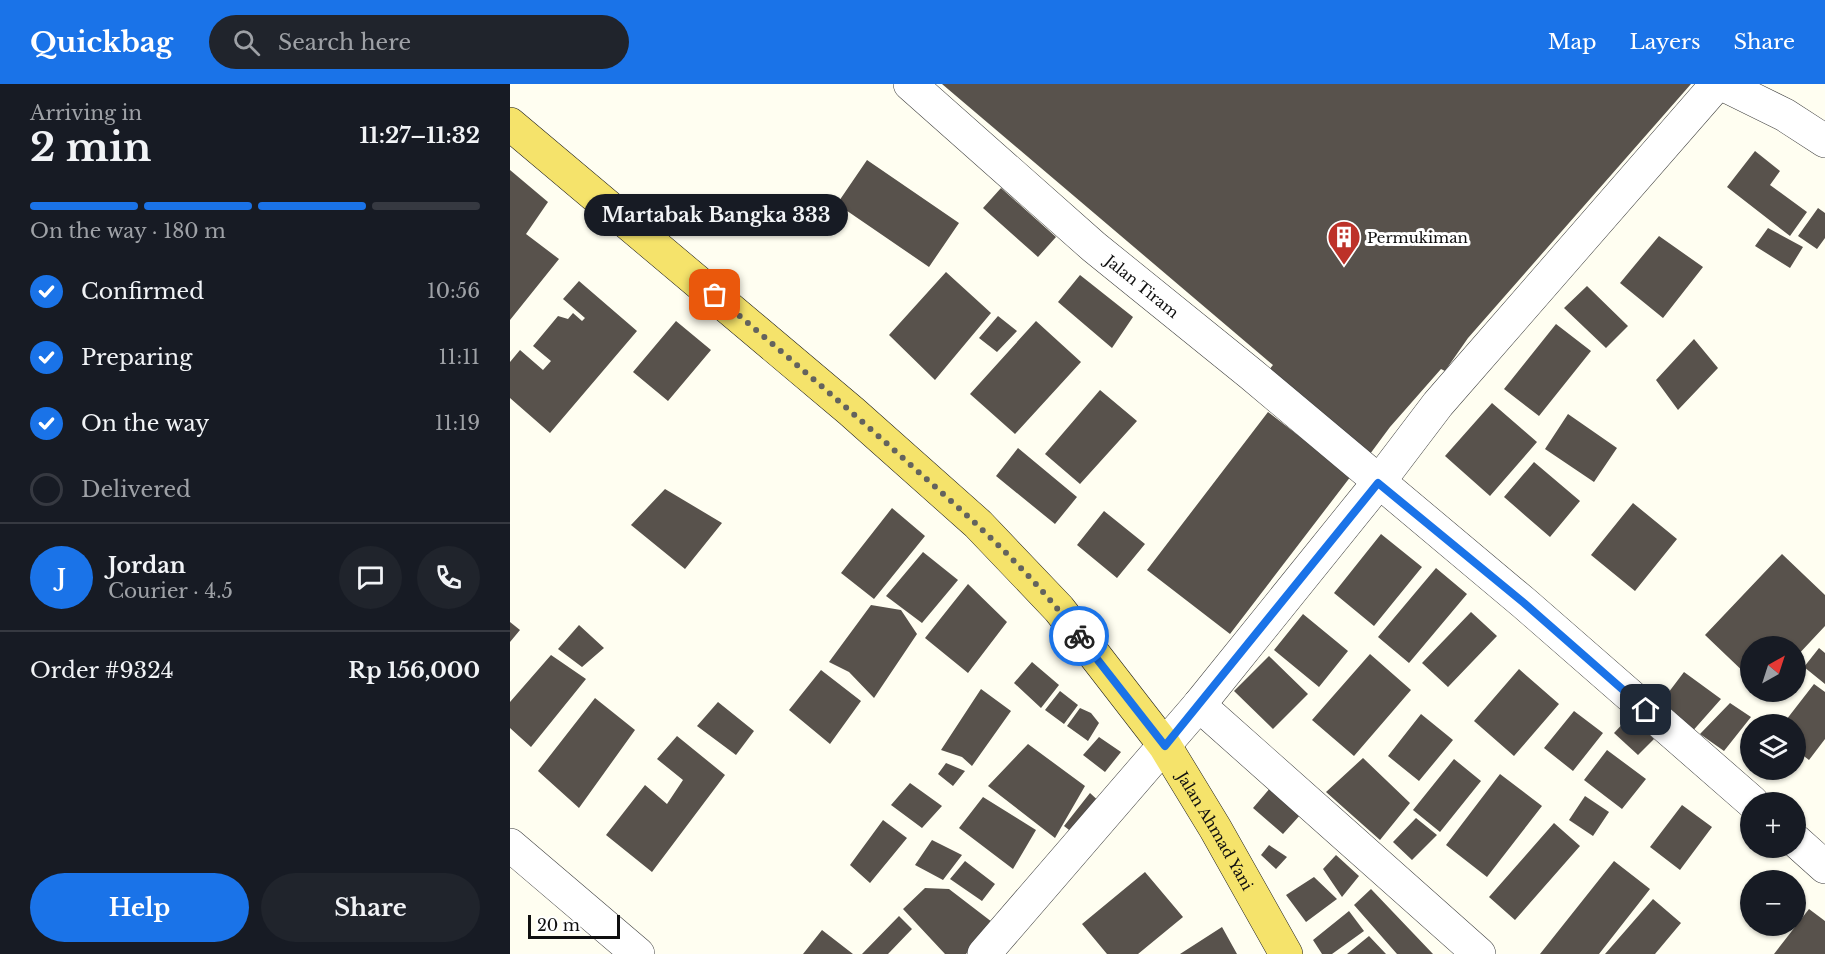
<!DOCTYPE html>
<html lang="en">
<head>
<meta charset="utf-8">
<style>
  body { margin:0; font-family:"Libre Baskerville",serif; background:#20242c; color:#f1f3f6; height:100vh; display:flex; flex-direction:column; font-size:22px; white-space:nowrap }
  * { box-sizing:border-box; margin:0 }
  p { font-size:20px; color:#9ea1a6 }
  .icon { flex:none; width:33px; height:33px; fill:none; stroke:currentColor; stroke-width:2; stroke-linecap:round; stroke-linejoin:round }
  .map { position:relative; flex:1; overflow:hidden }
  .sheet { display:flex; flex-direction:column; background:#171b24; width:510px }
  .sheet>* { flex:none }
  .needle { width:39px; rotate:39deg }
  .tools { position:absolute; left:1230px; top:552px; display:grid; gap:12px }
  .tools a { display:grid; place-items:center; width:66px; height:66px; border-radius:50%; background:#171b24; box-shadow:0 2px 4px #0004; font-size:30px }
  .scale { position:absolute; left:18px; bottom:15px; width:92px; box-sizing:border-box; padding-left:6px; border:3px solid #0f0f0f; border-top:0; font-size:16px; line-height:21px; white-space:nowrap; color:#0f0f0f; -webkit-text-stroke:4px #fff; paint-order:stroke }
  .pin { position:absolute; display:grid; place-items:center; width:51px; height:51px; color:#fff; margin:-26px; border-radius:12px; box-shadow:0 3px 9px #0006 }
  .courier { position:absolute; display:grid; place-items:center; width:60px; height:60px; margin:-30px; border:4px solid #1a73e8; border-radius:50%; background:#fff; color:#222; box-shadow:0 2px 8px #0007 }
  .bubble { position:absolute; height:42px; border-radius:21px; background:#171b24; box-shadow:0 2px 4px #0004; font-size:20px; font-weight:700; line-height:42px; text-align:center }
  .overview em { font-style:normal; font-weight:700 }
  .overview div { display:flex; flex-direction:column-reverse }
  .overview { display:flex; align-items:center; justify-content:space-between; height:102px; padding:0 30px }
  h1 { font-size:39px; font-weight:700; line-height:45px }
  .bar { display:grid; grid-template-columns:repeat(4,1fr); gap:9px 6px; align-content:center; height:72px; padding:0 30px }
  .bar i { height:8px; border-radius:4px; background:#363941 }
  .bar .on { background:#1a73e8 }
  .bar p { grid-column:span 4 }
  .line { display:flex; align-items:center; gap:15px; padding:0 30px; border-top:2px solid #363941 }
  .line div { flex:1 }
  .round { display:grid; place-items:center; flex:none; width:63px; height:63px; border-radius:32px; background:#20242c }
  ol { padding:0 30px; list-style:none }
  li { display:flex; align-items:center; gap:18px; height:66px }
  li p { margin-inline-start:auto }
  li .icon { padding:6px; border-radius:50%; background:#1a73e8; color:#fff; stroke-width:4 }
  li:last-child { color:#9ea1a6 }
  li i { width:33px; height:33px; border:3px solid #363941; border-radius:50% }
  .action { display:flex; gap:12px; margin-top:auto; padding:12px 30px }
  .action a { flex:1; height:69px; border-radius:36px; background:#1a73e8; color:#fff; font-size:24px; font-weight:700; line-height:69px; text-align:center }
  .action a+a { background:#20242c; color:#f1f3f6 }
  header { display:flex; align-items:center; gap:36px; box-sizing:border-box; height:84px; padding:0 30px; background:#1a73e8; color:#fff }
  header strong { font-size:28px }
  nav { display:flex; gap:33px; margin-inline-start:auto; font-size:21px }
  .search { width:420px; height:54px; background:#20242c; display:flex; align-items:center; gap:15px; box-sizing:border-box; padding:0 21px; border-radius:33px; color:#9ea1a6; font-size:22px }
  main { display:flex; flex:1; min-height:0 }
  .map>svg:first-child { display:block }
  .building { fill:#58524c }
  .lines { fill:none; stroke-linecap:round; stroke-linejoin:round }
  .minor-casing { stroke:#424242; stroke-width:34 }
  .major-casing { stroke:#202020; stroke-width:34 }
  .minor { stroke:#fff; stroke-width:33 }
  .major { stroke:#f5e36b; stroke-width:33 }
  .done { stroke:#63635e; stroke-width:6; stroke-dasharray:0 10.8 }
  .route { stroke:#1a73e8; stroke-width:8 }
  .labels { text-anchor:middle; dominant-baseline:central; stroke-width:6; stroke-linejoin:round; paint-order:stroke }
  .poi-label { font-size:15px; fill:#0f0f0f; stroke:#fff; text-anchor:start }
  .street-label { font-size:15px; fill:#0f0f0f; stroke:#fff }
</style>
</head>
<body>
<header>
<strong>Quickbag</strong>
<div class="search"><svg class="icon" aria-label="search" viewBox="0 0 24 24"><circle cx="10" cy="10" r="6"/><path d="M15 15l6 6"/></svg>Search here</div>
<nav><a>Map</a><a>Layers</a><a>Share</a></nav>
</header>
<main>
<section class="sheet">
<div class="overview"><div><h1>2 min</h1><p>Arriving in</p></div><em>11:27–11:32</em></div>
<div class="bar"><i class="on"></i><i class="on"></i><i class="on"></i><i></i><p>On the way · 180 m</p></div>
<ol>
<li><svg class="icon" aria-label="check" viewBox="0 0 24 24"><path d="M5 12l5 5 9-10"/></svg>Confirmed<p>10:56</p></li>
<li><svg class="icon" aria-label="check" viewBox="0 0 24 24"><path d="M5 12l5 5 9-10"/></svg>Preparing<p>11:11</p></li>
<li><svg class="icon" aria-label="check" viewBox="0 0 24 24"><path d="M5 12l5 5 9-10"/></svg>On the way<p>11:19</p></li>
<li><i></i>Delivered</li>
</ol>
<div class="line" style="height:108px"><b class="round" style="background:#1a73e8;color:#fff">J</b><div><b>Jordan</b><p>Courier · 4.5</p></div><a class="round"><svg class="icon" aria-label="chat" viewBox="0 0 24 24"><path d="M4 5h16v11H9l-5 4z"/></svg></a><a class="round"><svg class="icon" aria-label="phone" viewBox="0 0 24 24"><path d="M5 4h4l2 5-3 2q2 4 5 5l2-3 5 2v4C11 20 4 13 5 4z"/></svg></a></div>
<div class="line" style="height:78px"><div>Order #9324</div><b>Rp 156,000</b></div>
<div class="action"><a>Help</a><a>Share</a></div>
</section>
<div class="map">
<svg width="1315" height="870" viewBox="0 0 1315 870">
  <rect width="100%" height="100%" fill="#fffef1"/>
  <path class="building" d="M 432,0 L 1181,0 L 958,254 L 935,287 L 931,285 L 880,343 L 860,370 L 758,287 L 763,281 Z
    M 1245,67 L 1270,87 L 1260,101 L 1297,128 L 1280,152 L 1217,103 Z
    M 357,76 L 449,139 L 419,183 L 327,120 Z
    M 0,86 L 38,118 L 16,150 L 49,175 L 0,236 Z
    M 491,104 L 546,153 L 528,173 L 473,124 Z
    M 1308,124 L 1315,129 L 1315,154 L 1307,165 L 1288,152 Z
    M 1258,144 L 1293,163 L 1280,184 L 1245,162 Z
    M 1149,152 L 1193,183 L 1153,234 L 1110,199 Z
    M 436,188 L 481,229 L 425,296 L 379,251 Z
    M 570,191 L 623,233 L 602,264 L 548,218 Z
    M 69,197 L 127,247 L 40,349 L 0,314 L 0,278 L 10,266 L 33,286 L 41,277 L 23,262 L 48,232 L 58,235 L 63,229 L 72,237 L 75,234 L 53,215 Z
    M 1077,202 L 1118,242 L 1096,264 L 1054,224 Z
    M 488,232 L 507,247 L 487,268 L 469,254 Z
    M 166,237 L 201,266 L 158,317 L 123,288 Z
    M 526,237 L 571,278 L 505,350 L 460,310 Z
    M 1046,240 L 1081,267 L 1029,332 L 994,305 Z
    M 1184,255 L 1208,284 L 1168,326 L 1146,296 Z
    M 590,306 L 627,337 L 570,400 L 535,370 Z
    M 982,319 L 1027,358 L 980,412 L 935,372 Z
    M 758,328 L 841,392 L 720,550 L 637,486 Z
    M 1058,330 L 1107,364 L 1084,398 L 1035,365 Z
    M 508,364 L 567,413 L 545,440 L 486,392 Z
    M 1024,378 L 1070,417 L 1040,453 L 994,413 Z
    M 155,405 L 212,439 L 175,485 L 121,441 Z
    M 1123,419 L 1167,455 L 1125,507 L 1081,471 Z
    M 382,424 L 415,452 L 364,515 L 331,489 Z
    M 594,427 L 635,460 L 607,494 L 567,461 Z
    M 871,450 L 912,483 L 864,542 L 824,509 Z
    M 413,468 L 448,496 L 412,539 L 376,512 Z
    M 1272,470 L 1315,511 L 1315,542 L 1286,573 L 1286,562 L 1240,562 L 1240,594 L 1195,551 Z
    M 926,484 L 957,510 L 899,579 L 868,553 Z
    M 458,500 L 497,538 L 458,589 L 415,554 Z
    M 361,521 L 391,526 L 407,550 L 364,614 L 339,588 L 319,578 Z
    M 961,528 L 987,552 L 938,603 L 912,579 Z
    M 793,530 L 838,567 L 809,603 L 764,566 Z
    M 0,538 L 10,546 L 0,558 Z
    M 69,541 L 94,564 L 72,583 L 48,565 Z
    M 1309,564 L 1315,569 L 1315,600 L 1294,583 Z
    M 860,570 L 901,606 L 844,672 L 802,636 Z
    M 41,571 L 76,595 L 21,663 L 0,644 L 0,618 Z
    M 759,572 L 798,610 L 763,645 L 724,607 Z
    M 522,578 L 549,601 L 531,624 L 504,599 Z
    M 1009,585 L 1049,620 L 1004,672 L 964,637 Z
    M 311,586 L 351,617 L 320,660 L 279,626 Z
    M 1174,588 L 1211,615 L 1180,650 L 1149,621 Z
    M 1304,600 L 1315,608 L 1315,655 L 1299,676 L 1286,666 L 1286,640 L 1273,640 Z
    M 471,605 L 501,627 L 462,682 L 452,673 L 431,666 Z
    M 550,607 L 568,621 L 554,640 L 535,626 Z
    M 85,614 L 125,646 L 69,724 L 28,687 Z
    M 208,618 L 244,647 L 226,671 L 187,642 Z
    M 1220,619 L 1241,633 L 1214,667 L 1190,650 Z
    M 570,624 L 581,629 L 589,639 L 578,657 L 557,642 Z
    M 1064,627 L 1093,649 L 1063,687 L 1034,664 Z
    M 911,630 L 943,656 L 909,697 L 878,672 Z
    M 1120,632 L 1144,655 L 1128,671 L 1104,649 Z
    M 167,652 L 215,691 L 142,788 L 96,751 L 135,701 L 157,720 L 173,696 L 147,675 Z
    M 589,653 L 611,668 L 595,688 L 573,671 Z
    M 518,660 L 575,702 L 545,754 L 478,702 Z
    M 1097,666 L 1136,695 L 1112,725 L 1074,696 Z
    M 853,674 L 900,719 L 870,756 L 816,708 Z
    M 944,675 L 971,697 L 930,748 L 903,726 Z
    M 436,679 L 455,687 L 443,702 L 428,690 Z
    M 990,690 L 1032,722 L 977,793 L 936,761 Z
    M 400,699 L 432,722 L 412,744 L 381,721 Z
    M 761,703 L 791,730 L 773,750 L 743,724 Z
    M 580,709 L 593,721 L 568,753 L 554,742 Z
    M 1075,712 L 1099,728 L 1083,752 L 1059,736 Z
    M 473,713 L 526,746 L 503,785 L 449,744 Z
    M 1172,721 L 1202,743 L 1170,786 L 1140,763 Z
    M 906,734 L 927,751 L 902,776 L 883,758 Z
    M 373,736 L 397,754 L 360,799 L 340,781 Z
    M 1044,739 L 1070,762 L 1005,836 L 979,813 Z
    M 422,756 L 452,771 L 433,796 L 405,781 Z
    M 759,761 L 777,773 L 766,785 L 751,771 Z
    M 826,771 L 849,792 L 832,813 L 813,785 Z
    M 455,777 L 485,800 L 472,817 L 440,795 Z
    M 1104,777 L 1140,805 L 1089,870 L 1030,870 Z
    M 635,788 L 673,833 L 628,870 L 597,870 L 572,840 Z
    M 804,793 L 827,815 L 796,838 L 776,811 Z
    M 415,804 L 439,805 L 482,838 L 456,870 L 435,870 L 393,825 Z
    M 861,805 L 923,870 L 887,870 L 844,821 Z
    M 1143,815 L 1171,839 L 1145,870 L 1095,870 Z
    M 1299,825 L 1315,837 L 1315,870 L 1264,870 Z
    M 839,827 L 854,847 L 822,870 L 812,870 L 803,856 Z
    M 389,832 L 402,845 L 378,870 L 352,870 Z
    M 712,843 L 727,870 L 670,870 Z
    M 312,846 L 343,870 L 293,870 Z
    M 859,852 L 876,870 L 837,870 Z"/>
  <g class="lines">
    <g class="minor-casing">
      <g id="minor">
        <path id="s1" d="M 400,0 L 584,163 L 741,290 L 1014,519 L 1242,718"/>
        <path d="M 1212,0 L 1275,31 L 1315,57"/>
        <path d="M 689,621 L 969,870"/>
        <path d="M 1286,757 L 1315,783"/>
        <path d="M 0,761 L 128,870"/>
        <path d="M 474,870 L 689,621 L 868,399 L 928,320 L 1207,0"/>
      </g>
    </g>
    <g class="major-casing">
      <g id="major">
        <path id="s2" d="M 0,40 L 341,327 L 468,440 L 549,525 L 655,662 L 705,744 L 776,870"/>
      </g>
    </g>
    <use href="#minor" class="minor"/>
    <use href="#major" class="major"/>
  </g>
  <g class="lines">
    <path class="done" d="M 205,211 C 272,268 339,325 404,384 C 463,436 522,489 569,552"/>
    <path class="route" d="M 569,552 L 655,662 L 868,399 L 1014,519 L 1136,626"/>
  </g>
  <defs>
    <g id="building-pin" transform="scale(1.725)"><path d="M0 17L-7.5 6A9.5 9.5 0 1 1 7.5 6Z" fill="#bd3229" stroke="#fff"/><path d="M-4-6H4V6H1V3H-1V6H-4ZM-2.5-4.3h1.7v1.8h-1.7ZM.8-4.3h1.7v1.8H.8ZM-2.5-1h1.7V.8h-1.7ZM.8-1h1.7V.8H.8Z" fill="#fff"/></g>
  </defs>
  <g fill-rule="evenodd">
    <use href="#building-pin" x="834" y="153"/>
  </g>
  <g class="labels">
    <g class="poi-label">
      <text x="857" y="153">Permukiman</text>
    </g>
    <g class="street-label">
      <text stroke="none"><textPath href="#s1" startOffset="308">Jalan Tiram</textPath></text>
      <text stroke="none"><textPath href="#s2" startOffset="1005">Jalan Ahmad Yani</textPath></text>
    </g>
  </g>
</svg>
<div class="tools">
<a><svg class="needle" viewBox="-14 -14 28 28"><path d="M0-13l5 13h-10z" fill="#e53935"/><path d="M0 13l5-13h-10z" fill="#9ea1a6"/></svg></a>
<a><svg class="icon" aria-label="layers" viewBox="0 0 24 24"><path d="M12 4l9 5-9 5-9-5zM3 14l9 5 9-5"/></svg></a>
<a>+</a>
<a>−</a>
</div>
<div class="scale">20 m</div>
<div class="pin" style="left:205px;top:211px;background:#ea580c"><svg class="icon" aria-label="bag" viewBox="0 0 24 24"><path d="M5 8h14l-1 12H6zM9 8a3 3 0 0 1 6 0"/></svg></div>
<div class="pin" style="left:1136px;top:626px;background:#1f2937"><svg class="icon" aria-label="home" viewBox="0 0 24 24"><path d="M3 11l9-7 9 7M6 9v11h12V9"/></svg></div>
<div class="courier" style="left:569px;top:552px"><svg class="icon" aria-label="bike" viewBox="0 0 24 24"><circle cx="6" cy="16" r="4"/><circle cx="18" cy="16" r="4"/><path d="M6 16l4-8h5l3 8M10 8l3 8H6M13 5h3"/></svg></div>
<div class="bubble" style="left:74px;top:110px;width:264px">Martabak Bangka 333</div>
</div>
</main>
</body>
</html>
